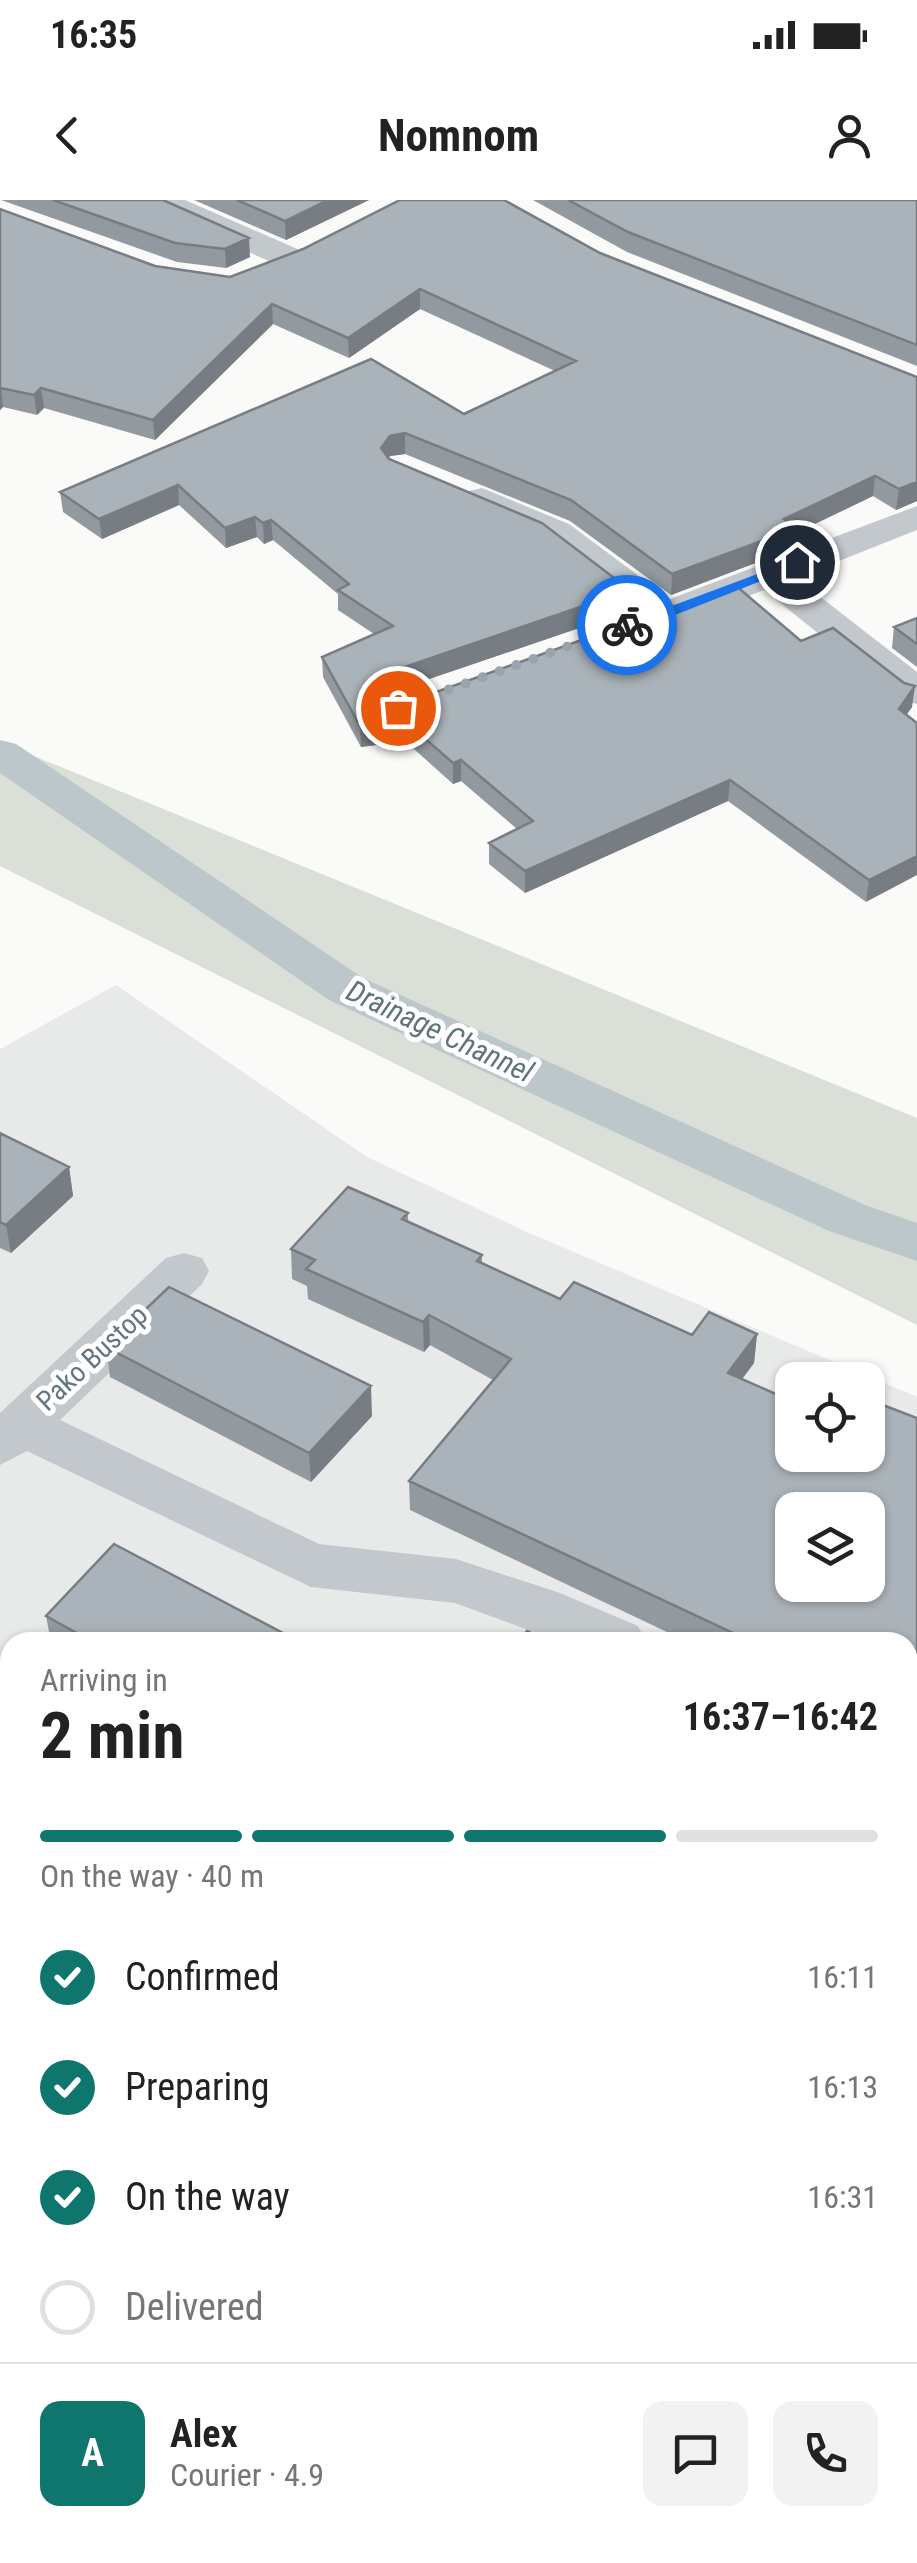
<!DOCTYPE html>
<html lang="en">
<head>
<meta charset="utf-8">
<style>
  body { margin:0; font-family:"Roboto Condensed",sans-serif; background:#f2f2f2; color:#222; height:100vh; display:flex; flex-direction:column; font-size:38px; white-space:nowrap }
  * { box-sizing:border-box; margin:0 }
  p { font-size:32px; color:#767676 }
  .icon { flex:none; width:55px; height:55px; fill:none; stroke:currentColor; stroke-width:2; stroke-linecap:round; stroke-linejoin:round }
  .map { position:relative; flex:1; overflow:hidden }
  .drawer { position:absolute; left:0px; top:1432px; width:918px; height:932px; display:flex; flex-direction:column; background:#fff; border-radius:30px 30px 0 0; box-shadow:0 2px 8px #0004 }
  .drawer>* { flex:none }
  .buttons { position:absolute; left:775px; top:1162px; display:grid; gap:20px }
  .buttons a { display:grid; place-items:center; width:110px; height:110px; border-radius:20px; background:#fff; box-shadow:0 2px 8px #0004; font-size:50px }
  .pin { position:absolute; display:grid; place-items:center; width:85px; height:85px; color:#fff; margin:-42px; border:5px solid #fff; border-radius:50%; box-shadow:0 2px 10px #0007 }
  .courier { position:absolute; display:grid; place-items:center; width:100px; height:100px; margin:-50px; border:8px solid #1a73e8; border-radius:50%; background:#fff; color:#222; box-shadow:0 2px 12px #0007 }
  .head em { font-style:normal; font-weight:700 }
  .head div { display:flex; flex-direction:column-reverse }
  .head { display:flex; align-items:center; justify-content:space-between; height:170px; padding:0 40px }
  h1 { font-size:65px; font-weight:700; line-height:75px }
  .bar { display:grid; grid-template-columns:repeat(4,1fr); gap:15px 10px; align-content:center; height:120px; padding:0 40px }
  .bar i { height:12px; border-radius:8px; background:#e0e0e0 }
  .bar .on { background:#0f766e }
  .bar p { grid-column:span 4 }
  .line { display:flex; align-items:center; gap:25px; padding:0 40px; border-top:2px solid #e0e0e0 }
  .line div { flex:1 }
  .round { display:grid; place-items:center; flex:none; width:105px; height:105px; border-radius:20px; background:#f2f2f2 }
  ol { padding:0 40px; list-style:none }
  li { display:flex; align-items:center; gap:30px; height:110px }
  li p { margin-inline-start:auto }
  li .icon { padding:10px; border-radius:50%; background:#0f766e; color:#fff; stroke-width:4 }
  li:last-child { color:#767676 }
  li i { width:55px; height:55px; border:5px solid #e0e0e0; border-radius:50% }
  .status { display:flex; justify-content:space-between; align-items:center; height:70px; padding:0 50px; background:#fff; direction:ltr }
  .status svg { height:28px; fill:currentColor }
  header { display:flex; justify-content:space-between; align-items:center; height:130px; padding:0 40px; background:#fff; font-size:45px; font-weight:700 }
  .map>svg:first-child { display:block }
  .built { fill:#e8e9e9; fill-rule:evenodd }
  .green { fill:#dadfd7 }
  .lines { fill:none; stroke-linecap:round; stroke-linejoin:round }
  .canal { fill:#bbc7cb; fill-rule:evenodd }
  .secondary-casing { stroke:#b3babf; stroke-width:5 }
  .minor { fill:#c3c8cc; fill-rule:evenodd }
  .secondary { fill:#fff; fill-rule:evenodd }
  .wall { fill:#929a9f }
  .shaded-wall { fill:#777d82 }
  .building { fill:#aab3b9; stroke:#777d82; stroke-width:2.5; fill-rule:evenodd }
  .route { fill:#1a73e8 }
  .done { stroke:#99a4ac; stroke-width:10; stroke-dasharray:0 18 }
  .labels { text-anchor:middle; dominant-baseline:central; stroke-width:10; stroke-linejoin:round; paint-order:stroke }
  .street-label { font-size:28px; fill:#657683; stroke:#fff }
  .water-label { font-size:30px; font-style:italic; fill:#60757c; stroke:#fff }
</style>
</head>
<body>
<div class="status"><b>16:35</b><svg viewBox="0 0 49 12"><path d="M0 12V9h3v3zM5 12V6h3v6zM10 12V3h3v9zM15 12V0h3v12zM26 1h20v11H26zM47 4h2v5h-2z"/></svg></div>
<header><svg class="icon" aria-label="back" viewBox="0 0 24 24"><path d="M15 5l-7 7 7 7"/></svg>Nomnom<svg class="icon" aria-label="person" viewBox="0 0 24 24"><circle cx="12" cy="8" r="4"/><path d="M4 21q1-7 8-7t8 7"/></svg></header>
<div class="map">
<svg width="917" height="2363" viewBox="0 0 917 2363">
  <rect width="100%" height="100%" fill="#fafaf8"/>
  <path class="built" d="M 116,785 L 367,957 L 529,1033 L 917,1197 L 917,2363 L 630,2363 L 622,2355 L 908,2355 L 908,1442 L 10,1442 L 10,1701 L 0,1690 L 0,849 ZM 792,1180 L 868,1180 L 868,1255 L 792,1255 ZM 792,1310 L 868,1310 L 868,1385 L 792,1385 Z"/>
  <path class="green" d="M 0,542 L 917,918 L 917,1125 L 0,666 Z"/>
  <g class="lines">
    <path class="canal" d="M 0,540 L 16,544 L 363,778 L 865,1005 L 917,1023 L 917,1061 L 829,1031 L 329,800 L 0,573 Z"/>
    <g class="secondary-casing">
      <path id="secondary" d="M 0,1691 L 10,1694 L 10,1758 L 0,1755 Z
        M 0,1793 L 10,1797 L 10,1865 L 0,1861 Z
        M 473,2355 L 553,2355 L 556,2363 L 476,2363 Z
        M 564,2355 L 644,2355 L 647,2363 L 567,2363 Z"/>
    </g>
    <path class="minor" d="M 142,0 L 185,0 L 302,51 L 307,58 L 302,65 L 278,65 L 146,7 Z
      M 482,288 L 569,324 L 670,399 L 917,306 L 917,330 L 796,378 L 917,472 L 917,504 L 903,501 L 764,390 L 680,423 L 652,423 L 543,340 L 469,307 L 463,299 L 469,291 Z
      M 184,1053 L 202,1058 L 209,1071 L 202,1084 L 60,1220 L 319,1344 L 456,1359 L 560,1393 L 638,1426 L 646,1442 L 561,1442 L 455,1403 L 311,1387 L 27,1251 L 0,1265 L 0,1213 L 166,1058 Z
      M 908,1545 L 917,1548 L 917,1600 L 908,1596 Z"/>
    <use href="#secondary" class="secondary"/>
  </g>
  <path class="wall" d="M 1,0 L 163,0 L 250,57 L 226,68 L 177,62 Z
    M 194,0 L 369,0 L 286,40 Z
    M 533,0 L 917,0 L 917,166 L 627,52 Z
    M 0,9 L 155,66 L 230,77 L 600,53 L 917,177 L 917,301 L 896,310 L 873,296 L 796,333 L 795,348 L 671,395 L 570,321 L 405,254 L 390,256 L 389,258 L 629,411 L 382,495 L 380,498 L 382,500 L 414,500 L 801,441 L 912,507 L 906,515 L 866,702 L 728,601 L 525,693 L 489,664 L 489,643 L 517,629 L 461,581 L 453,584 L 405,541 L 361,547 L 323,477 L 322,457 L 374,434 L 338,410 L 338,394 L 273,340 L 264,344 L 257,337 L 226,348 L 179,305 L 102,339 L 63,312 L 60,292 L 464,214 L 555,171 L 420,109 L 349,158 L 273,124 L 155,240 L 44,208 L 37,215 L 3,207 L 0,210 Z
    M 917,418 L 917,467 L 892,448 L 894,427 Z
    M 0,933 L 69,967 L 73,996 L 11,1053 L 0,1048 Z
    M 408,1013 L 408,1022 L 482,1055 L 482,1063 L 560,1099 L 692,1135 L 757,1134 L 754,1163 L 742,1179 L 792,1255 L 917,1218 L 917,1544 L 909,1541 L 908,1543 L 908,1442 L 688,1442 L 410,1310 L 409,1281 L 493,1180 L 430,1145 L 424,1152 L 308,1099 L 307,1086 L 292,1079 L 291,1049 Z
    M 106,1147 L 372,1216 L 311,1282 L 110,1177 Z
    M 46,1416 L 300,1442 L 51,1442 Z
    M 10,2009 L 10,2033 L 4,2013 Z
    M 908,2056 L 917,2062 L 917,2363 L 720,2363 L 708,2355 L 908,2355 Z
    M 74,2355 L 138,2355 L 127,2363 L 79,2363 Z"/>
  <path class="shaded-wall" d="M 328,0 L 369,0 L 286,40 L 285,21 Z
    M 249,38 L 250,57 L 226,68 L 225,49 Z
    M 420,89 L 420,109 L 349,158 L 348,138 Z
    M 272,104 L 273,124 L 155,240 L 153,220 Z
    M 1,187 L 3,207 L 0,210 L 0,188 Z
    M 41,188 L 44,208 L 37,215 L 34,195 Z
    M 405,233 L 405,254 L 390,256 L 381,268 L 381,248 L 390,236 Z
    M 875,276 L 873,296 L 796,333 L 795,348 L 671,395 L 672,374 Z
    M 917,282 L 917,301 L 896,310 L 899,289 Z
    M 178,285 L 179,305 L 102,339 L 99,319 Z
    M 255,317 L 257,337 L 226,348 L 225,328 Z
    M 271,320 L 273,340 L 264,344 L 263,323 Z
    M 630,390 L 629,411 L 382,495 L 374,510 L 373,489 L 381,475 Z
    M 915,486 L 912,507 L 896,530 L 899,509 Z
    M 405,521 L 405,541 L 361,547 L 360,526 Z
    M 461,560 L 461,581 L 453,584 L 453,563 Z
    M 730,580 L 728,601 L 525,693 L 525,671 Z
    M 917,656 L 917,675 L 866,702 L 869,680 Z
    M 69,967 L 73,996 L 11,1053 L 6,1025 Z
    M 429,1115 L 430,1145 L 424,1152 L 423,1122 Z
    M 757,1134 L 754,1163 L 724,1203 L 728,1173 Z
    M 371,1186 L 372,1216 L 311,1282 L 309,1253 Z
    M 915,1513 L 909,1541 L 908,1543 L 908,1530 L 910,1517 Z
    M 112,2355 L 138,2355 L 127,2363 L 101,2363 Z"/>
  <path class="building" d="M 53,0 L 163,0 L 249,38 L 225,49 L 175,43 Z
    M 237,0 L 328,0 L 285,21 Z
    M 400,0 L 504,0 L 600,53 L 917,177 L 917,282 L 899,289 L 875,276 L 784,319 L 797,328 L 672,374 L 571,300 L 405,233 L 390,236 L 381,248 L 389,259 L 542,323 L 630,390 L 381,475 L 373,489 L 382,500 L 414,500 L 735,385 L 801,441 L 833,428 L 904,483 L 915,486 L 899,509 L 917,523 L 917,656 L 869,680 L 730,580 L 525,671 L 489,643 L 533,621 L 461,560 L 453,563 L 405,521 L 360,526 L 322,457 L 393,426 L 338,390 L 349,384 L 271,320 L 263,323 L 255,317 L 225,328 L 178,285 L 99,319 L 60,292 L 371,159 L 464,214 L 576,161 L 420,89 L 348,138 L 272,104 L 153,220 L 41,188 L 34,195 L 0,188 L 0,9 L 155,66 L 230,77 L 303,49 Z
    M 568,0 L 917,0 L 917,145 L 628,32 Z
    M 917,418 L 917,444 L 894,427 Z
    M 0,933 L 69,967 L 6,1025 L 0,1022 Z
    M 348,987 L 408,1013 L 402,1019 L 482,1055 L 477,1061 L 560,1099 L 574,1082 L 692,1135 L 709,1112 L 757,1134 L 728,1173 L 792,1201 L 792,1255 L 868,1255 L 868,1229 L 883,1205 L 917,1218 L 917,1514 L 915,1513 L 910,1517 L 908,1516 L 908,1442 L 752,1442 L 409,1281 L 511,1159 L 429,1115 L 423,1122 L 306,1069 L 315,1060 L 291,1049 ZM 792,1310 L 868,1310 L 868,1385 L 792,1385 Z
    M 169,1087 L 371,1186 L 309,1253 L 106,1147 Z
    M 114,1344 L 300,1442 L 93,1442 L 46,1416 Z
    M 527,1431 L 550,1442 L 518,1442 Z
    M 10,2009 L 10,2021 L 4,2013 Z
    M 908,2056 L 917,2062 L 917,2191 L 908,2185 Z
    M 917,2201 L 917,2363 L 762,2363 L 750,2355 L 908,2355 L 908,2218 Z
    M 80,2355 L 112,2355 L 101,2363 L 85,2363 Z"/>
  <path class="route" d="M 797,359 L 801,365 L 670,417 L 627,429 L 621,425 Z"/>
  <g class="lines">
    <path class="done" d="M 398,508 L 627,425"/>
  </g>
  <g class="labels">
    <g class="street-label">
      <text transform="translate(92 1158) rotate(-43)">Pako Bustop</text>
    </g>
    <g class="water-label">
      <text transform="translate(440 831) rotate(25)">Drainage Channel</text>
    </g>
  </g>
</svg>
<div class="buttons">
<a><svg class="icon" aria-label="locate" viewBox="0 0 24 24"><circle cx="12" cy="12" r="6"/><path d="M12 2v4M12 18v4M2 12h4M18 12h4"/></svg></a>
<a><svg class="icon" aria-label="layers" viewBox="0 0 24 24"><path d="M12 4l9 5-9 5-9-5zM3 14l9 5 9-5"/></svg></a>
</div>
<div class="pin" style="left:398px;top:508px;background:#ea580c"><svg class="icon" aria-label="bag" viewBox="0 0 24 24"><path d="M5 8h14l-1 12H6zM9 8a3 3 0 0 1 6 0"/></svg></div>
<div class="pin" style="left:797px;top:362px;background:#1f2937"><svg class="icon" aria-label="home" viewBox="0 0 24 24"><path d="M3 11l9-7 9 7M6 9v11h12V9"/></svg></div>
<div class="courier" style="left:627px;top:425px"><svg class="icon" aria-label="bike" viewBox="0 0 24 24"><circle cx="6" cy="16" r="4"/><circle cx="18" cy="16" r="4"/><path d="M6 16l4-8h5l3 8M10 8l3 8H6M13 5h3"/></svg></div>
<section class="drawer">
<div class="head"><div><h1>2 min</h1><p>Arriving in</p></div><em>16:37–16:42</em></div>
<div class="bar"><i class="on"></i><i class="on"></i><i class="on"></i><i></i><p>On the way · 40 m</p></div>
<ol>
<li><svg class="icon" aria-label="check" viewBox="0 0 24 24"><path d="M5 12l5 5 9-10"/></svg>Confirmed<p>16:11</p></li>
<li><svg class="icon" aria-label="check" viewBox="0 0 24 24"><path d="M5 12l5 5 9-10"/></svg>Preparing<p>16:13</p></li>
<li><svg class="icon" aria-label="check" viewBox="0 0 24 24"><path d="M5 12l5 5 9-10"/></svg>On the way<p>16:31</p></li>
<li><i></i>Delivered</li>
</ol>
<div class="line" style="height:180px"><b class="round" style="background:#0f766e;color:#fff">A</b><div><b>Alex</b><p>Courier · 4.9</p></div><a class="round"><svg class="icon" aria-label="chat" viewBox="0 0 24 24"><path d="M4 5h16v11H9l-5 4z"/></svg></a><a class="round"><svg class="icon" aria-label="phone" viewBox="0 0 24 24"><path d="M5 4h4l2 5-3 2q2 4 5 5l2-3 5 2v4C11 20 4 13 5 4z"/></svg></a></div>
</section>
</div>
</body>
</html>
